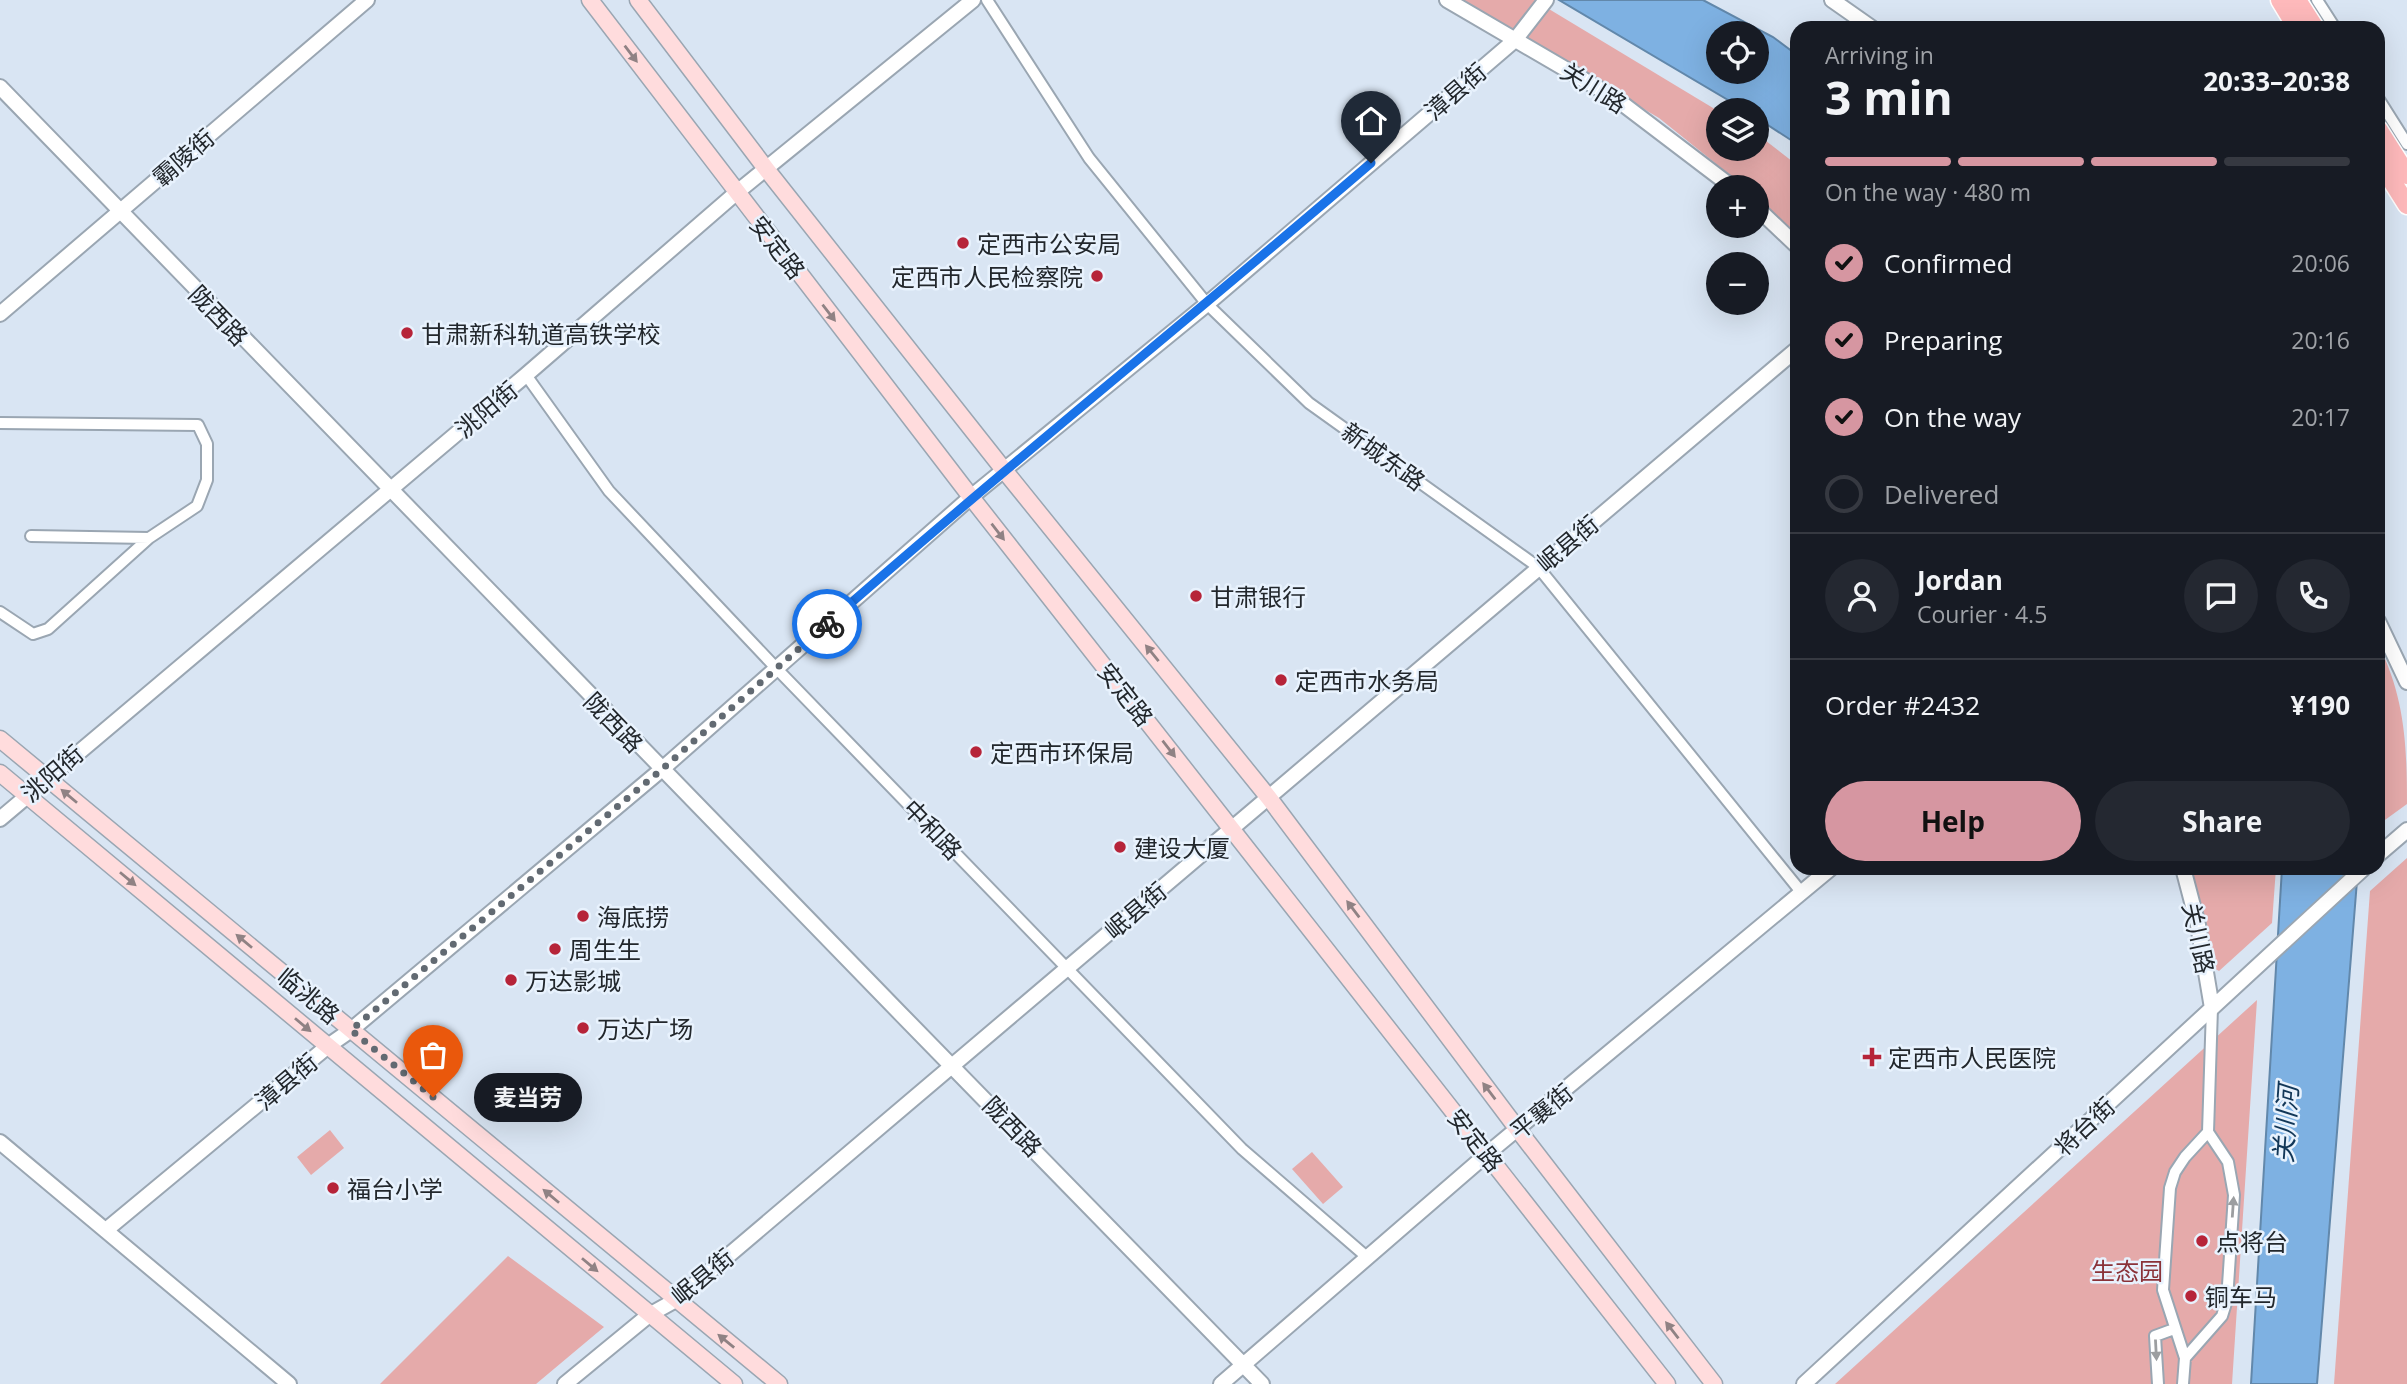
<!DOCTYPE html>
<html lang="en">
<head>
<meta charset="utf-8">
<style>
  body { margin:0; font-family:"Open Sans","Noto Sans SC",sans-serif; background:#242831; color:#f1f3f6; height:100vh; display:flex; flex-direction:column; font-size:26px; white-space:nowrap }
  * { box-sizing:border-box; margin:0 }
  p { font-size:23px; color:#9ea1a6 }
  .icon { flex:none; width:38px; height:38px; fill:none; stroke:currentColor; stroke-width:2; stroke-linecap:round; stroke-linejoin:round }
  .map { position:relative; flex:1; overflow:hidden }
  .details { position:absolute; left:1790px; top:21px; width:595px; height:854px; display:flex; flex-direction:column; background:#171b24; border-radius:21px; box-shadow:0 7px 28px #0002 }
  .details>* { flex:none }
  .controls { position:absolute; left:1706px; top:21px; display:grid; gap:14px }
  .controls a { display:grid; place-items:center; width:63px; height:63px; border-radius:50%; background:#171b24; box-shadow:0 7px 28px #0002; font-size:35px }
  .pin { position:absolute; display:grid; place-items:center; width:60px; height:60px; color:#fff; margin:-72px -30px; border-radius:50% 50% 50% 0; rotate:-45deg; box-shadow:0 0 7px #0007 }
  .pin .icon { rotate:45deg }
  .courier { position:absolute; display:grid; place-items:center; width:70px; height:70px; margin:-35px; border:5px solid #1a73e8; border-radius:50%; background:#fff; color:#222; box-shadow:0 2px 9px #0007 }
  .bubble { position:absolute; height:49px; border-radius:24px; background:#171b24; box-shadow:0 7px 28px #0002; font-size:23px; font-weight:700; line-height:49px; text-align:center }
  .head em { font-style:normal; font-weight:700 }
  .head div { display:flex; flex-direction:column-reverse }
  .head { display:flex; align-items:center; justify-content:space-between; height:119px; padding:0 35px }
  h1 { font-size:46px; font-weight:700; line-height:52px }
  .bar { display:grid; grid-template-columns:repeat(4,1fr); gap:10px 7px; align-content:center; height:84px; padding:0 35px }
  .bar i { height:9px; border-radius:5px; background:#363941 }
  .bar .selected { background:#d696a1 }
  .bar p { grid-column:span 4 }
  .line { display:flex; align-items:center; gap:18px; padding:0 35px; border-top:2px solid #363941 }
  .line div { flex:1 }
  .round { display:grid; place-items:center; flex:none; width:74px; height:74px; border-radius:37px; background:#242831 }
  ol { padding:0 35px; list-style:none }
  li { display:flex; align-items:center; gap:21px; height:77px }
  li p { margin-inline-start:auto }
  li .icon { padding:7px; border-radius:50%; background:#d696a1; color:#111; stroke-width:4 }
  li:last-child { color:#9ea1a6 }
  li i { width:38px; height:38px; border:4px solid #363941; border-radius:50% }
  .button { display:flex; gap:14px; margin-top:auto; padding:14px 35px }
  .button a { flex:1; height:80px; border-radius:42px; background:#d696a1; color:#111; font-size:28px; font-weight:700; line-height:80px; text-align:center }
  .button a+a { background:#242831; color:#f1f3f6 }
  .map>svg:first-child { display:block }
  .green { fill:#e5aaaa }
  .water { fill:#7eb1e2; stroke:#6288ab; stroke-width:2; fill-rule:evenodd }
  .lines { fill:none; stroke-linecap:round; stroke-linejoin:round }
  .minor-casing { stroke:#9aa6b2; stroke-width:14 }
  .tertiary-casing { stroke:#9aa6b2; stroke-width:18 }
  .secondary-casing { stroke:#9aa6b2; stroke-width:19 }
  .primary-casing { stroke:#fff; stroke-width:21 }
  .minor { stroke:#fff; stroke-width:10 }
  .tertiary { stroke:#fff; stroke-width:14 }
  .secondary { stroke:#ffdcdd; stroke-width:16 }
  .primary { stroke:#feb9bb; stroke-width:18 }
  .oneway { fill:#908284 }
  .oneway2 { fill:#9c9ea0 }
  .done { stroke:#626a72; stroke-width:7; stroke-dasharray:0 12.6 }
  .route { stroke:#1a73e8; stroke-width:9 }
  .poi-dot { fill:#b62439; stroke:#e8f2fd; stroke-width:2.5 }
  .labels { text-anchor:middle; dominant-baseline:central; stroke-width:5; stroke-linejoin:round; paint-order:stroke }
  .street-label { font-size:24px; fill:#22272c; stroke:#e8f2fd }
  .poi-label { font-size:24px; fill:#22272c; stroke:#e8f2fd; text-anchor:start }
  .park-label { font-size:24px; fill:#8a3238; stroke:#e8f2fd }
  .water-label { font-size:26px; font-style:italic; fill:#123758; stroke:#e8f2fd }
</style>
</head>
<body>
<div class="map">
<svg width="2407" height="1384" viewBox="0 0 2407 1384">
  <rect width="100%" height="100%" fill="#d9e5f3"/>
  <path class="green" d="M 1460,0 L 1534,0 L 1718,111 L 1718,149 L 1757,149 L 1757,134 L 1797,165 L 1797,234 L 1757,198 L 1757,187 L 1745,187 L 1659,118 Z
    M 2378,644 C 2405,697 2407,746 2407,804 L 2378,825 Z
    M 2407,858 L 2407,1384 L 2334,1384 L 2370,891 Z
    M 2192,868 L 2276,868 L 2272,923 L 2219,971 L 2212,967 L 2210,957 Z
    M 2257,1000 L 2232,1384 L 1835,1384 Z
    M 330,1130 L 344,1148 L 311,1175 L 297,1157 Z
    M 1312,1152 L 1343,1187 L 1323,1204 L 1292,1169 Z
    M 508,1256 L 604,1327 L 536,1384 L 380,1384 Z"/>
  <path class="water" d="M 1559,0 L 1703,0 L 1773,37 L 1797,55 L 1797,144 L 1757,118 L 1757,110 L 1745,110 ZM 1718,33 L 1757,33 L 1757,72 L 1718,72 Z
    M 2282,868 L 2358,868 L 2317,1384 L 2251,1384 Z"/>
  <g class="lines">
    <g class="minor-casing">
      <path id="minor" d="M 987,0 L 1089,158 L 1207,304 L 1309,403 L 1538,567 L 1802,893
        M 2317,0 L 2335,28
        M 2378,98 L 2407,144
        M 526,375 L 609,491 L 777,669 L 1242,1149 L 1368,1258
        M 0,423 L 198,425 L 207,444 L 207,480 L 197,506 L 149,538 L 31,536
        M 0,612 L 33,634 L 48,629 L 149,538
        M 2185,1358 L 2222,1316 L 2227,1300 L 2234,1195 L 2228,1162 L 2208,1132 L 2212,1008
        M 2158,1384 L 2155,1336 L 2174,1329
        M 2183,1384 L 2185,1358 L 2163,1290 L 2170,1188 L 2175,1172 L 2185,1157 L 2208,1132"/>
    </g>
    <g class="tertiary-casing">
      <path id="tertiary" d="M 1447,0 L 1615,98 L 1732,187
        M 1832,0 L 1872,28
        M 0,87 C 418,522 841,952 1262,1384
        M 1757,208 L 1797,246
        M 0,314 L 367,0
        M 2378,621 L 2407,682
        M 0,819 L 526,375 L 736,193 L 973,0
        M 2378,855 L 2407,830
        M 2183,868 L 2198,925 L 2212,1008
        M 0,1142 L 289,1384
        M 106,1230 L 328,1046 L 351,1030 L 661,770 L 971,497 L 1207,304 L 1515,40 L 1546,0
        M 565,1384 L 649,1315 L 676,1300 L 1797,349
        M 1221,1384 L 1487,1154 L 1831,868
        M 1804,1384 L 2364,868"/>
    </g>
    <g class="secondary-casing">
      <path id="secondary" d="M 590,0 L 971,497 L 1667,1384
        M 638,0 L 767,170 L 1004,470 L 1269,798 L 1519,1131 L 1714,1384
        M 0,739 L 779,1384
        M 0,773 L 734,1384"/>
    </g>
    <g class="primary-casing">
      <path id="primary" d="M 2280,0 L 2297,28
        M 2297,0 L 2315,28
        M 2378,129 L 2407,175
        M 2378,159 L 2407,205"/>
    </g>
    <use href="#minor" class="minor"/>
    <use href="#tertiary" class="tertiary"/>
    <use href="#secondary" class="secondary"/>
    <use href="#primary" class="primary"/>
  </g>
  <defs><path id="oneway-solid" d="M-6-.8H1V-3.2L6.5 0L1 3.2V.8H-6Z" transform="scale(1.75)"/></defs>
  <g class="oneway">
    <use href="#oneway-solid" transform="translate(631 54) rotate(53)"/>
    <use href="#oneway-solid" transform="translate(829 313) rotate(52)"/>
    <use href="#oneway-solid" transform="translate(998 532) rotate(52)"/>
    <use href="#oneway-solid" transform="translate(1152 653) rotate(-129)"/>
    <use href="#oneway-solid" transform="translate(1169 749) rotate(52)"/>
    <use href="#oneway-solid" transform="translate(69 796) rotate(-140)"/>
    <use href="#oneway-solid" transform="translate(128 879) rotate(40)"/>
    <use href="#oneway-solid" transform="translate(1353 909) rotate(-127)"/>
    <use href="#oneway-solid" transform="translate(244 941) rotate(-140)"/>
    <use href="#oneway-solid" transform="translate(303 1025) rotate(40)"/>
    <use href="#oneway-solid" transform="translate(1489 1091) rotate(-127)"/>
    <use href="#oneway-solid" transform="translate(551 1196) rotate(-140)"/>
    <use href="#oneway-solid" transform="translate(590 1265) rotate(40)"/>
    <use href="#oneway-solid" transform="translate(1672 1330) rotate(-128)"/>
    <use href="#oneway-solid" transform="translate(726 1341) rotate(-141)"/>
  </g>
  <g class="oneway2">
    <use href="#oneway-solid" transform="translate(2233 1207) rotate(-86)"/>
    <use href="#oneway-solid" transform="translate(2156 1350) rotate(87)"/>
  </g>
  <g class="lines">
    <path class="done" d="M 433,1097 L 351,1030 L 661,770 L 827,624"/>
    <path class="route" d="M 827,624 C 1005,467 1191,318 1371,163"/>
  </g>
  <g class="poi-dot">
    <circle cx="963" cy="243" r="7"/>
    <circle cx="1097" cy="276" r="7"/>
    <circle cx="407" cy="333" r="7"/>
    <circle cx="1196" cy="596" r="7"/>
    <circle cx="1281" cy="680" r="7"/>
    <circle cx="976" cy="752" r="7"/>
    <circle cx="1120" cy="847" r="7"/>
    <circle cx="583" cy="916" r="7"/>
    <circle cx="555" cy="949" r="7"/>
    <circle cx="511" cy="980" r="7"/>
    <circle cx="583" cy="1028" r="7"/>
    <path d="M1868.5 1046.5h7v7h7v7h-7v7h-7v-7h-7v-7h7z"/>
    <circle cx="333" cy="1188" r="7"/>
    <circle cx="2202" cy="1241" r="7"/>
    <circle cx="2191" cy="1296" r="7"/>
  </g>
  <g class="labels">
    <g class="street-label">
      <text transform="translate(1594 87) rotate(32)">关川路</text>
      <text transform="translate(1455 91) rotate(-41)">漳县街</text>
      <text transform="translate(183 157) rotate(-41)">霸陵街</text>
      <text transform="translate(778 247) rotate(52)">安定路</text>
      <text transform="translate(219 315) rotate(46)">陇西路</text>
      <text transform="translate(486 409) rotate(-40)">洮阳街</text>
      <text transform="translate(1384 456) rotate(36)">新城东路</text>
      <text transform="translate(1567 543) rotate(-40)">岷县街</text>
      <text transform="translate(1126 694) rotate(52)">安定路</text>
      <text transform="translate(614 722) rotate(46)">陇西路</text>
      <text transform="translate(52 773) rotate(-41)">洮阳街</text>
      <text transform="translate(933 829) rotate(46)">中和路</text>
      <text transform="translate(1135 910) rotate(-40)">岷县街</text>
      <text transform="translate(2199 938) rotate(78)">关川路</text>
      <text transform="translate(309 995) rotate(40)">临洮路</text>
      <text transform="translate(286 1081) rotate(-40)">漳县街</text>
      <text transform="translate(1541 1111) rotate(-39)">平襄街</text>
      <text transform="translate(1013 1126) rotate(46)">陇西路</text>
      <text transform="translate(2084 1126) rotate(-43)">将台街</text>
      <text transform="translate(1476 1140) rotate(52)">安定路</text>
      <text transform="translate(702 1276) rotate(-39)">岷县街</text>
    </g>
    <g class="poi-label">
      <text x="977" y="243">定西市公安局</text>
      <text x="1083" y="276" text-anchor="end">定西市人民检察院</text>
      <text x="421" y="333">甘肃新科轨道高铁学校</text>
      <text x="1210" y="596">甘肃银行</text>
      <text x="1295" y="680">定西市水务局</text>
      <text x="990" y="752">定西市环保局</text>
      <text x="1134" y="847">建设大厦</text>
      <text x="597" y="916">海底捞</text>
      <text x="569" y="949">周生生</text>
      <text x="525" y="980">万达影城</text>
      <text x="597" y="1028">万达广场</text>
      <text x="1888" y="1057">定西市人民医院</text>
      <text x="347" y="1188">福台小学</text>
      <text x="2216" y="1241">点将台</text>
      <text x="2205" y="1296">铜车马</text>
    </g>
    <g class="park-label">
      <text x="2127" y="1270">生态园</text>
    </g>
    <g class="water-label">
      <text transform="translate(2285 1124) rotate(-86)">关川河</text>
    </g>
  </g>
</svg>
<div class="controls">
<a><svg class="icon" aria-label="locate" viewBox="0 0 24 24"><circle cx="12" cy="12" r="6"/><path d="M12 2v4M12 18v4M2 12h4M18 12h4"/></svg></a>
<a><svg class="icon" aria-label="layers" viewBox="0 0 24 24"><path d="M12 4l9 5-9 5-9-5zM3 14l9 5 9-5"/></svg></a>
<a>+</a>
<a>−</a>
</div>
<div class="pin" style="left:433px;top:1097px;background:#ea580c"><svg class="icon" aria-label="bag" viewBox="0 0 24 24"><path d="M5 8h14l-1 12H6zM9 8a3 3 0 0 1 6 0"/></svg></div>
<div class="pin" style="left:1371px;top:163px;background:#1f2937"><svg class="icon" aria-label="home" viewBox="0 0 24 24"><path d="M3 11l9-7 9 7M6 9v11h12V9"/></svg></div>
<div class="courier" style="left:827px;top:624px"><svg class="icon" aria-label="bike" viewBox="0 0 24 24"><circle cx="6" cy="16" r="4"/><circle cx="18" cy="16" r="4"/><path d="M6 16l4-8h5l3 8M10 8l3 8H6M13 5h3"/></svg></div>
<div class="bubble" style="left:474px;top:1073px;width:108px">麦当劳</div>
<section class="details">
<div class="head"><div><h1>3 min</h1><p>Arriving in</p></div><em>20:33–20:38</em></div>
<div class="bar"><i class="selected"></i><i class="selected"></i><i class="selected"></i><i></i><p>On the way · 480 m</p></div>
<ol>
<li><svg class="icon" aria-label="check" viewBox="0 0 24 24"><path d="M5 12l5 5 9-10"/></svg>Confirmed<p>20:06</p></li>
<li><svg class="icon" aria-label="check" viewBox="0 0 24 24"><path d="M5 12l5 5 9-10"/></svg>Preparing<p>20:16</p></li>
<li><svg class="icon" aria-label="check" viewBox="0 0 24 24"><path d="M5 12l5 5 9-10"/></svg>On the way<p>20:17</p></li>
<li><i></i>Delivered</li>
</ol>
<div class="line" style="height:126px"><a class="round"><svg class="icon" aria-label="person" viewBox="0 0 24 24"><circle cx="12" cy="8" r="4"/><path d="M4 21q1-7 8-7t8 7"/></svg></a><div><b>Jordan</b><p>Courier · 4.5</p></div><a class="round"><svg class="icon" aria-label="chat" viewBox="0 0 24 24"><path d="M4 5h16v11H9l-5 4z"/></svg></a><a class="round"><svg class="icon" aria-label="phone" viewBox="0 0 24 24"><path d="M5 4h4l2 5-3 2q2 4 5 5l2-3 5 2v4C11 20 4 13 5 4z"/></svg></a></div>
<div class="line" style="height:91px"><div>Order #2432</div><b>¥190</b></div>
<div class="button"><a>Help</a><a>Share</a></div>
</section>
</div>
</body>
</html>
